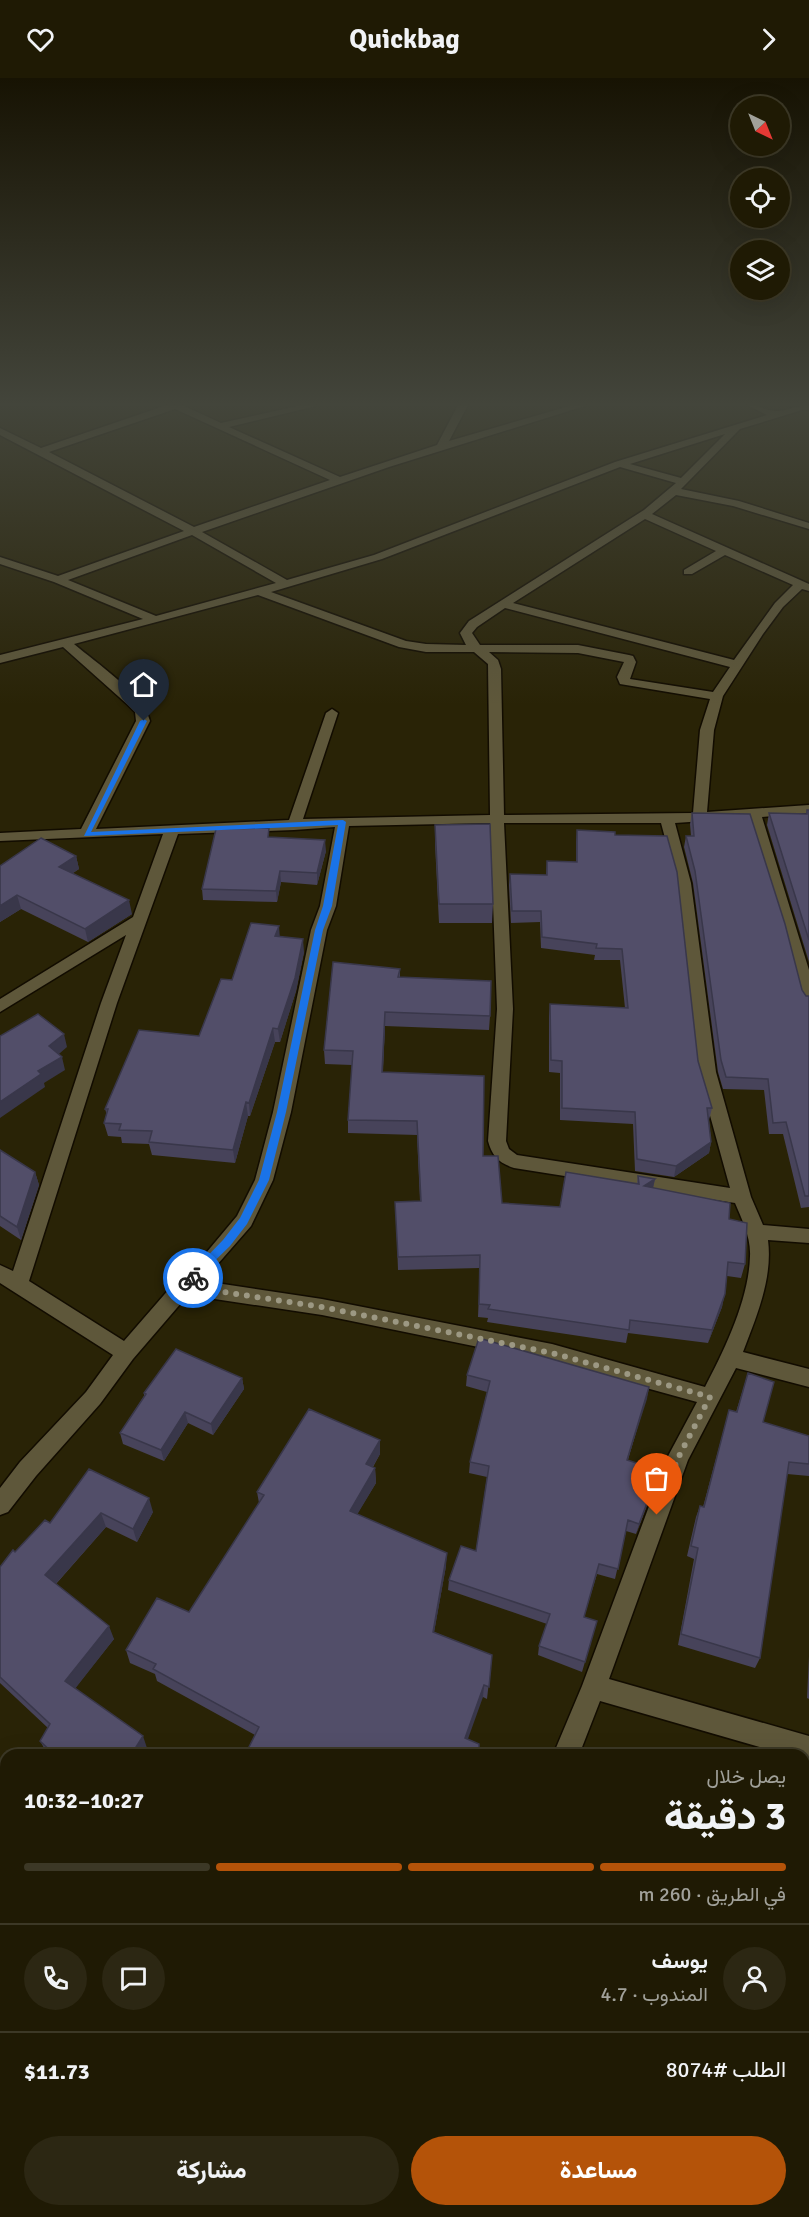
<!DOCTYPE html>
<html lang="ar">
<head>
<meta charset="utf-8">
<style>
  body { margin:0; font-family:Signika,Vazirmatn,sans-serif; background:#2c2713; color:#f1f3f6; direction:rtl; height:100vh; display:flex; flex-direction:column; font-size:22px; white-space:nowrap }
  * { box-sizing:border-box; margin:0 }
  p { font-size:20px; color:#a1a19a }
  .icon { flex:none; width:33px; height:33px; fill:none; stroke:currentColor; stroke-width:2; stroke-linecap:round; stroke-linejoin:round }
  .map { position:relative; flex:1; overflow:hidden; direction:ltr }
  .drawer { position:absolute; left:0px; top:1671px; width:810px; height:468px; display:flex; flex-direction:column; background:#1f1a04; border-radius:18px 18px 0 0; box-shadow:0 6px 24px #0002,0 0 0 2px #3c3826; direction:rtl }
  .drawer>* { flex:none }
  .needle { width:39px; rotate:137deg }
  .controls { position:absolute; left:730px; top:18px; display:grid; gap:12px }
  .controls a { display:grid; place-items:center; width:60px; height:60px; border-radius:50%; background:#1f1a04; box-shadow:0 6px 24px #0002,0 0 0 2px #3c3826; font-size:30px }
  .pin { position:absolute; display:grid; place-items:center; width:51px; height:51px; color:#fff; margin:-62px -26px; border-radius:50% 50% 50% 0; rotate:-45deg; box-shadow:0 0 6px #0007 }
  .pin .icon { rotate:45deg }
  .courier { position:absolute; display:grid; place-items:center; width:60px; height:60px; margin:-30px; border:4px solid #1a73e8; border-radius:50%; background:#fff; color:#222; box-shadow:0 2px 8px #0007 }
  .headline em { font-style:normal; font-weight:800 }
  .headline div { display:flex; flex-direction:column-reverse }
  .headline { display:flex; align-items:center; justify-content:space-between; height:102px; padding:0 24px }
  h1 { font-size:39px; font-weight:800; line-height:45px }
  .bar { display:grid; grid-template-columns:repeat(4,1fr); gap:9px 6px; align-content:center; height:72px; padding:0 24px }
  .bar i { height:8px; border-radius:4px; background:#3c3826 }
  .bar .on { background:#b45309 }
  .bar p { grid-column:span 4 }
  .line { display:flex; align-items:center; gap:15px; padding:0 24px; border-top:2px solid #3c3826 }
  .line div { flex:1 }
  .round { display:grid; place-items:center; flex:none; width:63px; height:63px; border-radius:32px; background:#2c2713 }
  .button { display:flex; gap:12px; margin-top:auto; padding:12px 24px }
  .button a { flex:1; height:69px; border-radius:36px; background:#b45309; color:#fff; font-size:24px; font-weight:800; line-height:69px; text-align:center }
  .button a+a { background:#2c2713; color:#f1f3f6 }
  header { display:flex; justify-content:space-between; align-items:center; height:78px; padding:0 24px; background:#1f1a04; font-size:27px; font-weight:800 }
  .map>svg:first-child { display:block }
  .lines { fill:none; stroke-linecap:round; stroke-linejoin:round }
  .street-casing { stroke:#120c00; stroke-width:3 }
  .street { fill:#5e573a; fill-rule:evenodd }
  .wall { fill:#47435a }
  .shaded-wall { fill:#39374a }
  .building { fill:#524e69; stroke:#39374a; stroke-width:1.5 }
  .route { fill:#1a73e8 }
  .done { stroke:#9c9883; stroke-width:6; stroke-dasharray:0 10.8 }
</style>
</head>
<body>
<header><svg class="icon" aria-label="forward" viewBox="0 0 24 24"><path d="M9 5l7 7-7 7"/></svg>Quickbag<svg class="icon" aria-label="heart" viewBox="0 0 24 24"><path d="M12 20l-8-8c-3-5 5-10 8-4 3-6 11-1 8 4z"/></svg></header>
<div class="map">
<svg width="809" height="2139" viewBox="0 0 809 2139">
  <rect width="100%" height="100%" fill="#292306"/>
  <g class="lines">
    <g class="street-casing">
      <path id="street" d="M 167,327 L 182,327 L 221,345 L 302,327 L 320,327 L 229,349 L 340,399 L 437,367 L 458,327 L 468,327 L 449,363 L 573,327 L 588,327 L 389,389 L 202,454 L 287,502 L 374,477 L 615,384 L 767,337 L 747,327 C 760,327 764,332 775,333 C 784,334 798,327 809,327 L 809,332 L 802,332 L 740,351 L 681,411 L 739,423 L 809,445 L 809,451 L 733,428 L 676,417 L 652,436 L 809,506 L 809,513 L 802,511 L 783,529 L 763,556 L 723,618 L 714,652 L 707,734 L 809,727 L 809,735 L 762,739 L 809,892 L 809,928 L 803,927 L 801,923 L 784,857 L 748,740 L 675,745 L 691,805 L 716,994 L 751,1119 L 763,1147 L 809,1151 L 809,1165 L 768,1162 C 773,1201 756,1239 743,1274 L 809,1291 L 809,1309 L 736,1290 L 688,1382 L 609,1601 L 809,1658 L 809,1684 L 804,1682 L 804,1677 L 787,1677 L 600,1623 L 579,1677 L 553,1677 L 582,1608 L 667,1380 L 697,1324 L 552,1284 L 322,1237 L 188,1217 L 133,1281 L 100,1326 L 36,1398 L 8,1434 L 0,1437 L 0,1410 L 20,1384 L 86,1314 L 113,1277 L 0,1205 L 0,1187 L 13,1193 L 101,925 L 126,857 L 0,934 L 0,921 L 133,839 L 163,756 L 0,763 L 0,755 L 81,751 L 136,643 L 135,634 L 128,627 L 63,569 L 0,585 L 0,577 L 143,541 L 54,504 L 0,486 L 0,479 L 58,498 L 184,453 L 0,357 L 0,350 L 41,370 ZM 175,331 L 330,402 L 194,449 L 49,374 ZM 725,356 L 681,400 L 630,386 ZM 620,389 L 676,405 L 644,432 L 469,543 L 460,555 L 466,567 L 426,566 L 406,563 L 271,514 L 382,481 ZM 645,441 L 716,473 L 684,492 L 684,496 L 692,496 L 725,477 L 793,507 L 775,525 L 734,582 L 513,525 ZM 192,457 L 276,505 L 156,538 L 68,502 ZM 258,517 L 399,569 L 426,574 L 474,574 L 488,586 L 490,737 L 303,741 L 338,635 L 332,631 L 326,635 L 289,742 L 96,751 L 150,643 C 144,617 95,584 74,566 ZM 505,530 L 730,589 L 713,614 L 630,601 L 636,584 L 633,578 L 629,577 L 578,567 L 480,567 L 472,555 L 477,549 ZM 489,574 L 578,575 L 624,584 L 617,599 L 620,606 L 710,621 L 700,652 L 693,735 L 504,737 L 501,591 L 498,582 ZM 490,745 L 497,931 L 488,1063 C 492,1078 499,1085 514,1090 L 735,1125 C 742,1142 751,1159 750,1178 C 749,1221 725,1271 705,1309 L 552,1266 L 322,1221 L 203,1203 L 251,1148 L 273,1102 L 291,1034 L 327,852 L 336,828 L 349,748 ZM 504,745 L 661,745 L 677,805 L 698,994 L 730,1110 L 517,1077 L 509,1071 L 506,1063 L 513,931 ZM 335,749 L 320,828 L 311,852 L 273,1034 L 255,1102 L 237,1138 L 201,1181 L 177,1202 L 124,1263 L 29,1203 L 117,925 L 178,756 L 294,752 Z
        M 0,1700 L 6,1703 L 6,1732 L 0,1729 Z
        M 406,2133 L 439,2133 L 441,2139 L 408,2139 Z"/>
    </g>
    <use href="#street" class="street"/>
  </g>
  <path class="wall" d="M 807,732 L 809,732 L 809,884 L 767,747 L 769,735 L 806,736 Z
    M 692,735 L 802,912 L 806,918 L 809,918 L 809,1129 L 801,1130 L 783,1056 L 769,1056 L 764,1012 L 723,1011 L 718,994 L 693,805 L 684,769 L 686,758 L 691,758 L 690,746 Z
    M 435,747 L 493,826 L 492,845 L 439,845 L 435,766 Z
    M 577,752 L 615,757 L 698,983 L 712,1030 L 709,1042 L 711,1064 L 709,1075 L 674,1099 L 635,1093 L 633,1046 L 560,1042 L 560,995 L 549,994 L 549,938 L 550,926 L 625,930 L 620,882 L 594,882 L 595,877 L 541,870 L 540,844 L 511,845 L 509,807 L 510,796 L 546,797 L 547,783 L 576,784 L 576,764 Z
    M 270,759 L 326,773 L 317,807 L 281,804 L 277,824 L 203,822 L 202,811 Z
    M 76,778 L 79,791 L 73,795 L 132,836 L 88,864 L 21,831 L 0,844 L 0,788 Z
    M 280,859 L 304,874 L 296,913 L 280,964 L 275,964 L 250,1038 L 248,1038 L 235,1085 L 152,1077 L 149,1066 L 122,1065 L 121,1059 L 108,1058 L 104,1045 L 107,1037 L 105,1031 L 199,958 L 232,902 Z
    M 400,891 L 400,899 L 490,938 L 489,952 L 385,948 L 383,994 L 483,1078 L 502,1125 L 560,1129 L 637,1105 L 638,1098 L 655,1101 L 653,1110 L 729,1141 L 745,1186 L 741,1200 L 727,1198 L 722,1229 L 708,1265 L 628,1255 L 626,1265 L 487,1244 L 488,1240 L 478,1239 L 480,1190 L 398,1192 L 396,1138 L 420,1123 L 417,1057 L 348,1055 L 348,1042 L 352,987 L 325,986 L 324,972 Z
    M 0,1072 L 35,1094 L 39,1107 L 21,1162 L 0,1148 Z
    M 748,1295 L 763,1344 L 809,1358 L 809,1398 L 787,1396 L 760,1580 L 755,1590 L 678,1567 L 694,1481 L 687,1478 L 696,1439 L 700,1428 L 703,1429 L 729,1332 L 736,1334 Z
    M 467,1297 L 649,1309 L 628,1382 L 652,1414 L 636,1456 L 626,1453 L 615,1501 L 597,1496 L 584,1539 L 594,1553 L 582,1594 L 538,1577 L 539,1568 L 547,1546 L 448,1512 L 449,1502 L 476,1473 L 487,1399 L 469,1395 L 470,1384 L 487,1314 L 466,1308 Z
    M 242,1300 L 244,1311 L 213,1357 L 188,1345 L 164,1383 L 123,1366 L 120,1355 L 144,1318 L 144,1315 Z
    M 380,1362 L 380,1376 L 373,1389 L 375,1390 L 376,1405 L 357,1436 L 446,1488 L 434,1554 L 492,1577 L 487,1621 L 483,1619 L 255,1657 L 157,1603 L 155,1596 L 130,1585 L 126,1572 L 189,1534 L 259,1425 L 257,1414 Z
    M 89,1391 L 153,1434 L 137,1464 L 106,1449 L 56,1506 L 114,1561 L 75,1610 L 147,1670 L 143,1677 L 49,1677 L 47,1675 L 40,1663 L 48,1650 L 0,1605 L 0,1489 L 15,1474 L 50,1445 Z
    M 809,1578 L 809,1621 L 807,1620 Z
    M 804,1737 L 809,1738 L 809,1779 L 804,1778 Z
    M 804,1843 L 809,1845 L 809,2105 L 804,2103 Z
    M 634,2133 L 779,2133 L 779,2139 L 654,2139 Z"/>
  <path class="shaded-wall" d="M 325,762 L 326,773 L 317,807 L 317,795 Z
    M 76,778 L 79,791 L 62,802 L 59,789 Z
    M 280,793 L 281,804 L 277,824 L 276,813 Z
    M 17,817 L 21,831 L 0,844 L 0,828 Z
    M 129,822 L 132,836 L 88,864 L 85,851 Z
    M 279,848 L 280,861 L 275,858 Z
    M 303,861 L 304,874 L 296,913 L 280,964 L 278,951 Z
    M 385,934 L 385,948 L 382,1008 L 382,994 Z
    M 273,950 L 275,964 L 250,1038 L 249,1025 Z
    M 64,956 L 67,969 L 52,982 L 49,968 Z
    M 62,979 L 65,992 L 44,1005 L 45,1009 L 0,1040 L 0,1024 L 38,993 Z
    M 246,1024 L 248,1038 L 235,1085 L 233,1072 Z
    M 711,1064 L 709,1075 L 674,1099 L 676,1088 Z
    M 35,1094 L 39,1107 L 21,1162 L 17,1149 Z
    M 655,1101 L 652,1114 L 644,1108 Z
    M 725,1216 L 722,1229 L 708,1265 L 712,1252 Z
    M 242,1300 L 244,1311 L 213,1357 L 211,1346 Z
    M 649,1309 L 647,1321 L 624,1393 L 627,1382 Z
    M 185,1334 L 188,1345 L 164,1383 L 161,1372 Z
    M 380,1362 L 380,1376 L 366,1400 L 366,1386 Z
    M 375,1390 L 376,1405 L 351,1447 L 350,1433 Z
    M 655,1404 L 652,1414 L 636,1456 L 639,1446 Z
    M 149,1420 L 153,1434 L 137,1464 L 133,1451 Z
    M 101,1435 L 106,1449 L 51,1511 L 45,1497 Z
    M 447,1475 L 446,1488 L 432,1566 L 433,1554 Z
    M 109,1548 L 114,1561 L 71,1616 L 65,1603 Z
    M 484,1607 L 483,1619 L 464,1672 L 465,1660 Z
    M 143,1658 L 147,1670 L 143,1677 L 131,1677 Z"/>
  <path class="building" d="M 807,732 L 809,732 L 809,862 L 769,735 L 807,736 Z
    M 692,735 L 750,736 L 785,846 L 802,912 L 806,918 L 809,918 L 809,1118 L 805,1118 L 786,1044 L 773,1045 L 768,1001 L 726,999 L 721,982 L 695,793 L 686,758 L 694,758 Z
    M 490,746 L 493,826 L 439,826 L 435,747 Z
    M 269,750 L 268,759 L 325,762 L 317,795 L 280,793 L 276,813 L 202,811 L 216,751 Z
    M 577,752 L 615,754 L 615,757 L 667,758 L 677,794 L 698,983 L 712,1030 L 707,1030 L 711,1064 L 676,1088 L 637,1081 L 635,1034 L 562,1030 L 562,983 L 551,982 L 550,926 L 628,930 L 622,871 L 596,870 L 597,866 L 542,859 L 541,833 L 512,833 L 510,796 L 547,797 L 547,783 L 577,784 Z
    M 41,760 L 76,778 L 59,789 L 129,822 L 85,851 L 17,817 L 0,828 L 0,788 Z
    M 251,845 L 279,848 L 275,858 L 303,861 L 295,900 L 278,951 L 273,950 L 249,1025 L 246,1024 L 233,1072 L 149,1064 L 152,1053 L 119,1052 L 121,1046 L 104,1045 L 108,1031 L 105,1031 L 139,952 L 199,958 L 221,901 L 232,902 Z
    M 333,884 L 400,891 L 398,899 L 491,903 L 490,938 L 385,934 L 382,994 L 484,998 L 483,1078 L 498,1078 L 502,1125 L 560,1129 L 566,1094 L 639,1106 L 638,1098 L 655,1101 L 644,1108 L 730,1125 L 729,1141 L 747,1145 L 745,1186 L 728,1184 L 725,1216 L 712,1252 L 630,1242 L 629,1252 L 488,1231 L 490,1227 L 479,1226 L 480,1177 L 398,1179 L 395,1124 L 421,1123 L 417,1043 L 348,1042 L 353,973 L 324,972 Z
    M 38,936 L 64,956 L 49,968 L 62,979 L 38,993 L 41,996 L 0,1024 L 0,958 Z
    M 0,1072 L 35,1094 L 17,1149 L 0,1138 Z
    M 479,1260 L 649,1309 L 627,1382 L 643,1387 L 639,1398 L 655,1404 L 639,1446 L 628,1442 L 618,1491 L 599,1486 L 584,1539 L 597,1543 L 585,1584 L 539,1568 L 550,1536 L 449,1502 L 461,1468 L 476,1473 L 489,1388 L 470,1384 L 490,1303 L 467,1297 Z
    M 176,1271 L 242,1300 L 211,1346 L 185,1334 L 161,1372 L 120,1355 L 146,1316 L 144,1315 Z
    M 748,1295 L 774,1304 L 763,1344 L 809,1358 L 809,1386 L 789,1384 L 760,1580 L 681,1556 L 698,1470 L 691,1468 L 700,1428 L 704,1429 L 729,1332 L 737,1334 Z
    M 309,1331 L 380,1362 L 366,1386 L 375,1390 L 350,1433 L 447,1475 L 433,1554 L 492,1577 L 489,1609 L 484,1607 L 465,1660 L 479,1666 L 479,1677 L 245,1677 L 259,1649 L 153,1591 L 156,1586 L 126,1572 L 157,1520 L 189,1534 L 264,1417 L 257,1414 Z
    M 89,1391 L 149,1420 L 133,1451 L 101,1435 L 45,1497 L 109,1548 L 65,1603 L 143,1658 L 131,1677 L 55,1677 L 40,1663 L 50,1646 L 0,1599 L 0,1489 L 13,1472 L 15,1474 L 45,1442 L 50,1445 Z
    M 804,1737 L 809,1738 L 809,1770 L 804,1769 Z
    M 804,1843 L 809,1845 L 809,2098 L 804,2096 Z
    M 652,2133 L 779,2133 L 779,2139 L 671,2139 Z"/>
  <linearGradient id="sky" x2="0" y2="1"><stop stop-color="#171303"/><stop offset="0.52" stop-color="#43453b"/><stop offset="1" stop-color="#43453b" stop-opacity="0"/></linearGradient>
  <rect width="809" height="627" fill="url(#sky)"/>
  <path class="route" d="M 144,641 L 147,643 L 91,754 L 343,742 L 346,744 L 332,828 L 323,852 L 286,1034 L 269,1102 L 247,1146 L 230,1168 L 193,1204 L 189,1203 L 189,1197 L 223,1162 L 240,1140 L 259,1102 L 277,1034 L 315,852 L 323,828 L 338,747 L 84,758 L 140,643 Z"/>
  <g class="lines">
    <path class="done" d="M 193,1200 L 184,1208 L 322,1229 L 552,1275 L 710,1319 L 678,1380 L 657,1437"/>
  </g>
</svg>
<div class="controls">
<a><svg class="needle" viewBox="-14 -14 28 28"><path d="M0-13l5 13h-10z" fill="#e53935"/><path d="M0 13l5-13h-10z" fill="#a1a19a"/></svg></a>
<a><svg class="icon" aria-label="locate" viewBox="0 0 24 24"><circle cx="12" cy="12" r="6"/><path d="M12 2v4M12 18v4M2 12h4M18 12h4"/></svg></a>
<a><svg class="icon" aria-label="layers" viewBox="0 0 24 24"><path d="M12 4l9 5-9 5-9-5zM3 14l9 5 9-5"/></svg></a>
</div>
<div class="pin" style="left:657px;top:1437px;background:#ea580c"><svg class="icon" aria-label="bag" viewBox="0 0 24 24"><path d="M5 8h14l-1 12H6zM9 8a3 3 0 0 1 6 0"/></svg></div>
<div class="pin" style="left:144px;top:643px;background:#1f2937"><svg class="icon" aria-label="home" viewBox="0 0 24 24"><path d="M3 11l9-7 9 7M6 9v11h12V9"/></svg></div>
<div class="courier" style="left:193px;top:1200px"><svg class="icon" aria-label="bike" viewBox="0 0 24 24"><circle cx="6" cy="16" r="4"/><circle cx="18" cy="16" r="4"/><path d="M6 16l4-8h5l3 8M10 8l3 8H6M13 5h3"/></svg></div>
<section class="drawer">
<div class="headline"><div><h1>3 دقيقة</h1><p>يصل خلال</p></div><em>10:27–10:32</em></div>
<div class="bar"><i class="on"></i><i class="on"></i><i class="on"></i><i></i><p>في الطريق · 260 m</p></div>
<div class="line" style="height:108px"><a class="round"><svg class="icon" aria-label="person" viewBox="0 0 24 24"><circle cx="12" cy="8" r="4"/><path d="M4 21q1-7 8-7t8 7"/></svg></a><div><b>يوسف</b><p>المندوب · 4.7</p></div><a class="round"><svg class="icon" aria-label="chat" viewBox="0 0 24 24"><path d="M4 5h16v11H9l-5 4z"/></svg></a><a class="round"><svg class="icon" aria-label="phone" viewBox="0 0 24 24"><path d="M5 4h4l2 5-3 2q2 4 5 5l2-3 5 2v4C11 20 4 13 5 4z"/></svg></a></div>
<div class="line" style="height:78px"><div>الطلب #8074</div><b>$11.73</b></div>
<div class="button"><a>مساعدة</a><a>مشاركة</a></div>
</section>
</div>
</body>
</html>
